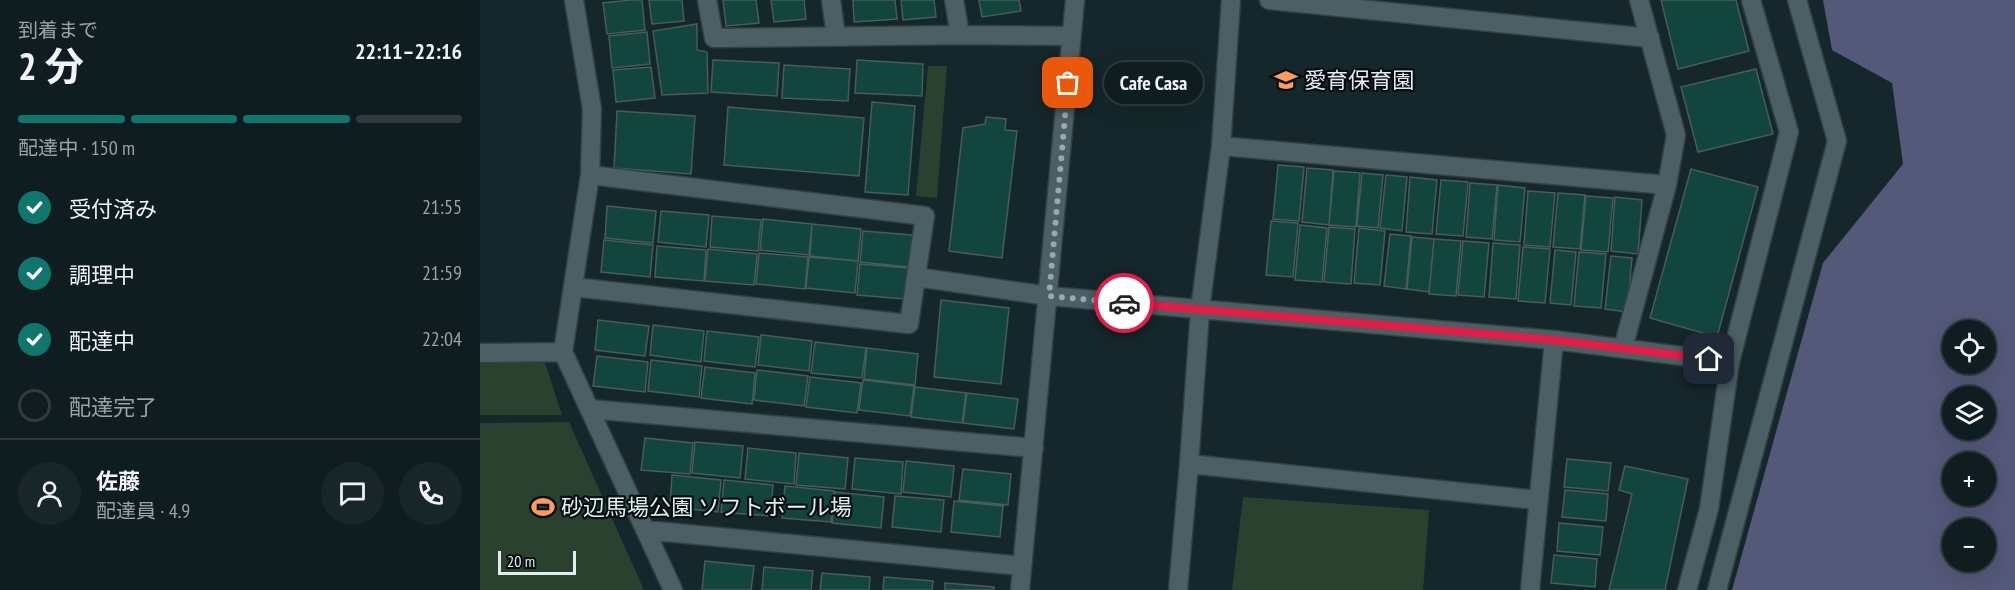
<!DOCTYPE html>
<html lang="ja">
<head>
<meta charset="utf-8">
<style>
  body { margin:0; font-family:"PT Sans Narrow","Noto Sans JP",sans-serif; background:#192629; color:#f1f3f6; height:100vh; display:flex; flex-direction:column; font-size:22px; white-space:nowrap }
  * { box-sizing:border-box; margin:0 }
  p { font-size:20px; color:#9ca2a5 }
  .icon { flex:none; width:33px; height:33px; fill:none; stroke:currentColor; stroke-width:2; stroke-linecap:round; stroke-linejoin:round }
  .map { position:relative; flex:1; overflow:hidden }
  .details { display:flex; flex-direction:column; background:#101d20; width:480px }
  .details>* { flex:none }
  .buttons { position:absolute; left:1462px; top:320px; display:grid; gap:12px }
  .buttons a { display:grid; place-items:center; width:54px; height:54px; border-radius:50%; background:#101d20; box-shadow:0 6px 24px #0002,0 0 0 2px #303b3e; font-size:30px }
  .scale { position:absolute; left:18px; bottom:15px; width:78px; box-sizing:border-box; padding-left:6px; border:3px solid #e2edf0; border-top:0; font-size:16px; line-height:21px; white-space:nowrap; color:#e2edf0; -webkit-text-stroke:4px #070e10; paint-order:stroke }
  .pin { position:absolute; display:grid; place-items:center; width:51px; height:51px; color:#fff; margin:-26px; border-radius:12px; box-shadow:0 3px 9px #0006 }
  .courier { position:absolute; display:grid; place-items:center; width:60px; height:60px; margin:-30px; border:4px solid #e11d48; border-radius:50%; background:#fff; color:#222; box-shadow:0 2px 8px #0007 }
  .bubble { position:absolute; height:42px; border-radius:21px; background:#101d20; box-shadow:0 6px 24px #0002,0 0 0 2px #303b3e; font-size:20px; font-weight:700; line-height:42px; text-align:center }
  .summary em { font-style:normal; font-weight:700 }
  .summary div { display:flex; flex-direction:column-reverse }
  .summary { display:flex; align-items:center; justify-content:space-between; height:102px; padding:0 18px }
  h1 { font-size:39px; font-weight:700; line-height:45px }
  .bar { display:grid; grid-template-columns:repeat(4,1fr); gap:9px 6px; align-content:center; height:72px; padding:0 18px }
  .bar i { height:8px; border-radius:4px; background:#303b3e }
  .bar .on { background:#0f766e }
  .bar p { grid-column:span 4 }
  .line { display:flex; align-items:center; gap:15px; padding:0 18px; border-top:2px solid #303b3e }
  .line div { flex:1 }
  .round { display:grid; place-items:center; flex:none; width:63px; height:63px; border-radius:32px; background:#192629 }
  ol { padding:0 18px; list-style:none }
  li { display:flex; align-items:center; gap:18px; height:66px }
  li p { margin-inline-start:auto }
  li .icon { padding:6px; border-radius:50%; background:#0f766e; color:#fff; stroke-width:4 }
  li:last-child { color:#9ca2a5 }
  li i { width:33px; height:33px; border:3px solid #303b3e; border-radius:50% }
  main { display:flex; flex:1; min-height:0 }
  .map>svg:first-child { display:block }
  .green { fill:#2a412f }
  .water { fill:#545879; fill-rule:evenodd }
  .building { fill:#12453e; stroke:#485c58; stroke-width:1.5 }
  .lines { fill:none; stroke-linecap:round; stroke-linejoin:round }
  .minor-casing { stroke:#324144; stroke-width:21 }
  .minor { stroke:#4c5f64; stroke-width:18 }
  .done { stroke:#9aa8ab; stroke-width:6; stroke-dasharray:0 10.8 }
  .route { stroke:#e11d48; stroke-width:8 }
  .labels { text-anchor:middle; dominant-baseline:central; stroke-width:4.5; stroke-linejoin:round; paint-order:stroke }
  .poi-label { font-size:22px; fill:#e2edf0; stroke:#070e10; text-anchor:start }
</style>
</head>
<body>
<main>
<section class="details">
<div class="summary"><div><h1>2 分</h1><p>到着まで</p></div><em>22:11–22:16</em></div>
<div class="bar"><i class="on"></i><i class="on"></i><i class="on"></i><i></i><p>配達中 · 150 m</p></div>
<ol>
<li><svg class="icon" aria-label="check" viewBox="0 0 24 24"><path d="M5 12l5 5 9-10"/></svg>受付済み<p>21:55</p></li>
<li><svg class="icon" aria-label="check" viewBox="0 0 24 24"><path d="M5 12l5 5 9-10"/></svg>調理中<p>21:59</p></li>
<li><svg class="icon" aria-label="check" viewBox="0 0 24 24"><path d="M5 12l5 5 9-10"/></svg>配達中<p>22:04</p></li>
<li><i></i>配達完了</li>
</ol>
<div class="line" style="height:108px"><a class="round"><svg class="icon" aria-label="person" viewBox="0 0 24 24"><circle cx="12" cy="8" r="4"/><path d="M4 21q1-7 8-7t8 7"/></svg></a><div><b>佐藤</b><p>配達員 · 4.9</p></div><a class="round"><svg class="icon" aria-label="chat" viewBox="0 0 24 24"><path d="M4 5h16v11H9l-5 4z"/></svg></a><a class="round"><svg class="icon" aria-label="phone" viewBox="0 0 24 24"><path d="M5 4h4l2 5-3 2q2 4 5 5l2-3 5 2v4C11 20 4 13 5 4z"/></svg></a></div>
</section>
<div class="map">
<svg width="1535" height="590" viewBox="0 0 1535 590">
  <rect width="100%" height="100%" fill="#15272b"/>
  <path class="green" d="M 448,66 L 467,66 L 457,198 L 436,196 Z
    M 0,363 L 65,363 L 82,415 L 0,415 Z
    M 89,422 L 164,590 L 0,590 L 0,423 Z
    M 763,497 L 949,510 L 943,590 L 752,590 Z"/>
  <path class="water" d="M 1343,0 L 1535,0 L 1535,590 L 1252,590 L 1343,263 L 1423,164 L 1412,83 L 1352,50 ZM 1473,330 L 1506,330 L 1506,363 L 1473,363 ZM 1473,396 L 1506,396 L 1506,429 L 1473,429 ZM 1473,462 L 1506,462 L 1506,495 L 1473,495 ZM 1473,528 L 1506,528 L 1506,561 L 1473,561 Z"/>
  <path class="building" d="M 151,0 L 162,0 L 165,30 L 127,34 L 123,3 Z
    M 169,0 L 202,0 L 204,21 L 172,24 Z
    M 243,0 L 276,0 L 279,23 L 246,26 Z
    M 291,0 L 324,0 L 326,19 L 294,22 Z
    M 373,0 L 415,0 L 417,19 L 374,22 Z
    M 421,0 L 454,0 L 456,17 L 423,20 Z
    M 499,0 L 539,0 L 541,11 L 502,17 Z
    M 1181,0 L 1256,0 L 1269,51 L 1198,69 Z
    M 217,24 L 217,50 L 227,52 L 228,93 L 182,95 L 173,31 Z
    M 167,32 L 170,64 L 132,68 L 129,36 Z
    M 233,60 L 299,63 L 297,96 L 231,92 Z
    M 377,60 L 443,64 L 442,96 L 375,93 Z
    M 304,65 L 370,69 L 368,101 L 302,98 Z
    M 171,67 L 175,98 L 136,102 L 133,70 Z
    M 1276,69 L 1293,134 L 1218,152 L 1201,87 Z
    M 392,102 L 435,106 L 428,195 L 385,192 Z
    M 248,107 L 384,118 L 379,176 L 244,165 Z
    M 137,111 L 215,116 L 211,174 L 134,168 Z
    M 506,117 L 526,119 L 525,130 L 537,131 L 522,258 L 469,251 L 483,128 L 505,124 Z
    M 798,165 L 824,167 L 819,221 L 793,219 Z
    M 827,168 L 853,170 L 849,225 L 822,222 Z
    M 1211,169 L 1278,187 L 1237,337 L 1170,318 Z
    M 854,171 L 880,173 L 876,227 L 849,225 Z
    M 882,173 L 903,175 L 898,228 L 877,226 Z
    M 906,175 L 927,177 L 922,231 L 900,228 Z
    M 930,177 L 957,180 L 952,234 L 926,232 Z
    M 961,180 L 988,182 L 983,236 L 956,234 Z
    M 990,183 L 1017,185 L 1012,239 L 986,237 Z
    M 1018,185 L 1045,188 L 1040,242 L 1014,240 Z
    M 1048,191 L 1075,193 L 1070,247 L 1044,245 Z
    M 1078,193 L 1105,195 L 1100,249 L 1073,247 Z
    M 1106,196 L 1133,198 L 1128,252 L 1101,250 Z
    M 1135,197 L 1162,200 L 1158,254 L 1131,251 Z
    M 127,206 L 176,211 L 173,243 L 125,238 Z
    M 181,211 L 229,215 L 226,247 L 178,242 Z
    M 232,216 L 281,220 L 278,251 L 230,247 Z
    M 283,219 L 332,224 L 329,255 L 280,250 Z
    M 791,221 L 818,223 L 813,277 L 786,275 Z
    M 332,224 L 381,229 L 378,261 L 330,256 Z
    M 820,225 L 847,228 L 842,282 L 815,280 Z
    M 849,227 L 875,229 L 871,284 L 844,282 Z
    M 879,228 L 905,231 L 900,285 L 874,283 Z
    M 383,231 L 432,235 L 429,267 L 380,262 Z
    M 910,234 L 931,236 L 926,289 L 904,286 Z
    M 932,237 L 954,239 L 949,292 L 927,289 Z
    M 954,239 L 981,241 L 976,296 L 949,294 Z
    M 124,240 L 173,245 L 170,277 L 121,272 Z
    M 983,241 L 1009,243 L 1004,297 L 978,295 Z
    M 1013,243 L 1040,245 L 1036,299 L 1009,297 Z
    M 177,246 L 226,250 L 224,281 L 175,277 Z
    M 1043,247 L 1070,249 L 1065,303 L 1038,301 Z
    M 228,249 L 277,254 L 274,285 L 225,281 Z
    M 1075,250 L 1096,252 L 1091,305 L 1070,303 Z
    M 1099,252 L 1126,254 L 1121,308 L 1094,306 Z
    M 279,253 L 328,257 L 325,289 L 276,284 Z
    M 1131,256 L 1152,258 L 1147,312 L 1125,309 Z
    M 329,257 L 378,261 L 375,293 L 326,288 Z
    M 380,264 L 428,268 L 425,299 L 377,295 Z
    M 461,300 L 529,308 L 521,384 L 454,377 Z
    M 118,320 L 169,326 L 165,356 L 115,350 Z
    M 173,325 L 224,331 L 221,362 L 170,355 Z
    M 227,331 L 279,337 L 275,367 L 224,361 Z
    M 281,335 L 332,341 L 329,371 L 278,365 Z
    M 335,342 L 386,348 L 382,378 L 331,373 Z
    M 387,348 L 438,354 L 435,385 L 384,379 Z
    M 117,356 L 168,362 L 165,392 L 113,386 Z
    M 171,360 L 222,366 L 219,397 L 168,391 Z
    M 225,367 L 275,373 L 272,404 L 221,398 Z
    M 277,370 L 328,376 L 324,406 L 274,400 Z
    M 330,377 L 381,383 L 377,413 L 326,407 Z
    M 383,380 L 434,386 L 430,416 L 379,410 Z
    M 435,387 L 486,393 L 482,423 L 431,417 Z
    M 487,393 L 538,399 L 534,429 L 483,423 Z
    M 165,438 L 213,443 L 210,474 L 161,470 Z
    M 215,442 L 263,446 L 260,478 L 212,473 Z
    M 268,448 L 316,453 L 314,484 L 265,479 Z
    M 319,453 L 368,458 L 365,489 L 316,485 Z
    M 375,458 L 423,462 L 421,494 L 372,489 Z
    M 1087,459 L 1131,463 L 1128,491 L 1084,487 Z
    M 426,461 L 474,466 L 471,497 L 423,492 Z
    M 1145,466 L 1208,479 L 1185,590 L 1129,590 L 1152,494 L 1139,490 Z
    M 483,469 L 531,474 L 528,505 L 479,500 Z
    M 192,475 L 241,480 L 238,512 L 190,507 Z
    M 244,480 L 293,485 L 290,516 L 241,512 Z
    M 305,486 L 354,491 L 351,522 L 302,518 Z
    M 1085,490 L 1128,494 L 1126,521 L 1082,517 Z
    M 355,492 L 404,497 L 401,528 L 352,523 Z
    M 415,496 L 464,500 L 461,532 L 412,527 Z
    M 474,501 L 523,506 L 520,537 L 471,532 Z
    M 1079,523 L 1123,527 L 1120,555 L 1077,551 Z
    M 1074,555 L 1117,559 L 1115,587 L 1071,583 Z
    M 225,561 L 274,566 L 271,590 L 222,590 Z
    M 284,567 L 333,571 L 331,590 L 282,590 Z
    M 342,573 L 390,577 L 389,590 L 340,590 Z
    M 404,577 L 453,581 L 452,590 L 403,590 Z
    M 465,583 L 514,587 L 514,590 L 465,590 Z"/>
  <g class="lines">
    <g class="minor-casing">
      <path id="minor" d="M 94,0 L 112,109 L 110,175 L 83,352 L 193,590
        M 227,0 L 234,38 L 480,35
        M 351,0 L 356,36
        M 474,0 L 480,35 L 592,36
        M 789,0 L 1170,38
        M 741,146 L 1187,185
        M 436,277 L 569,296 L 1074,340 L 1250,362
        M 93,287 L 429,324 L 445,216 L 110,175
        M 1143,348 L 1187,185 L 1196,135 L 1159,0
        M 0,353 L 83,352
        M 109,409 L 554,448
        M 709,464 L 1057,500
        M 165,530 L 542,566
        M 540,590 L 595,0
        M 698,590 L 709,464 L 720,310 L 741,146 L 751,0
        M 1050,590 L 1074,340
        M 1207,590 L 1229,509 L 1250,362 L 1309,132 L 1271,0
        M 1237,590 L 1357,141 L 1317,0"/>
    </g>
    <use href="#minor" class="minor"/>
  </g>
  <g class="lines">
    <path class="done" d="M 588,83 L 569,296 L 644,303"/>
    <path class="route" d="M 644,303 L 1074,340 L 1229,359"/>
  </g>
  <defs>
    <g id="school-bare" transform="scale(1.8)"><path d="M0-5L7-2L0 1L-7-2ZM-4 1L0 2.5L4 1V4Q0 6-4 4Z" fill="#fe9b58" stroke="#070e10" stroke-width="2.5" paint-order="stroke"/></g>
    <g id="stadium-bare" transform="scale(1.8)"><path d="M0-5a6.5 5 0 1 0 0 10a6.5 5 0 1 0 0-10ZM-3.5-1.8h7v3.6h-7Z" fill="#fe9b58" stroke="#070e10" stroke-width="2.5" paint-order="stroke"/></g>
  </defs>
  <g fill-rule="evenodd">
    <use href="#school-bare" x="806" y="80"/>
    <use href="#stadium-bare" x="63" y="507"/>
  </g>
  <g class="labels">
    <g class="poi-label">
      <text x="824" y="80">愛育保育園</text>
      <text x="81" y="507">砂辺馬場公園 ソフトボール場</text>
    </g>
  </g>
</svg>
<div class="buttons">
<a><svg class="icon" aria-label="locate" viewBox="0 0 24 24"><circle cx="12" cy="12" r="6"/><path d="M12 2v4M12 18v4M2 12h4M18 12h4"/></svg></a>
<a><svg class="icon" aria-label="layers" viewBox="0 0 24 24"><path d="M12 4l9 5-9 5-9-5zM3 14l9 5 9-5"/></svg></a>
<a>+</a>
<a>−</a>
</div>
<div class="scale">20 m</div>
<div class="pin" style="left:588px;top:83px;background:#ea580c"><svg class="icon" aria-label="bag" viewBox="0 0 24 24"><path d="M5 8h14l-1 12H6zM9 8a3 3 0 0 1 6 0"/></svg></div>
<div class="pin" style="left:1229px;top:359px;background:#1f2937"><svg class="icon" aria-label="home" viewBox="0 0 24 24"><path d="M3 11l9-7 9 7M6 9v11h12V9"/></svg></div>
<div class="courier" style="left:644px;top:303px"><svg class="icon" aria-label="car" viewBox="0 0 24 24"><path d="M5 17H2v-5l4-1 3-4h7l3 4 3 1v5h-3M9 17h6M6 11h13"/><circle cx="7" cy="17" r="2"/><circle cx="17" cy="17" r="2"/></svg></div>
<div class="bubble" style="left:624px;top:62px;width:99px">Cafe Casa</div>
</div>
</main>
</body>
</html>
